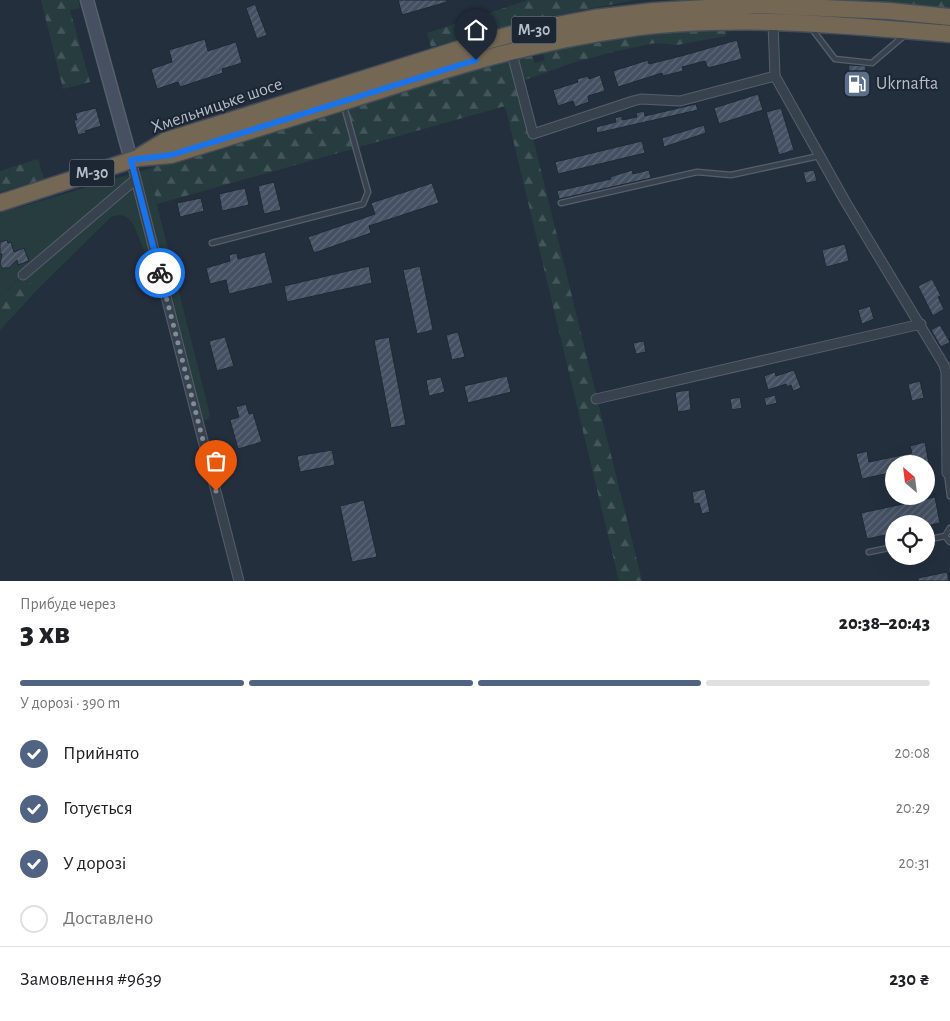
<!DOCTYPE html>
<html lang="uk">
<head>
<meta charset="utf-8">
<style>
  body { margin:0; font-family:"Alegreya Sans",sans-serif; background:#f6f6f6; color:#202124; height:100vh; display:flex; flex-direction:column; font-size:19px; white-space:nowrap }
  * { box-sizing:border-box; margin:0 }
  p { font-size:16px; color:#757577 }
  .icon { flex:none; width:28px; height:28px; fill:none; stroke:currentColor; stroke-width:2; stroke-linecap:round; stroke-linejoin:round }
  .map { position:relative; height:581px; overflow:hidden }
  .sheet { display:flex; flex-direction:column; background:#fff; flex:1 }
  .sheet>* { flex:none }
  .needle { width:32px; rotate:332deg }
  .fabs { position:absolute; left:885px; top:455px; display:grid; gap:10px }
  .fabs a { display:grid; place-items:center; width:50px; height:50px; border-radius:50%; background:#fff; box-shadow:0 5px 20px #0002; font-size:25px }
  .pin { position:absolute; display:grid; place-items:center; width:42px; height:42px; color:#fff; margin:-51px -21px; border-radius:50% 50% 50% 0; rotate:-45deg; box-shadow:0 0 5px #0007 }
  .pin .icon { rotate:45deg }
  .courier { position:absolute; display:grid; place-items:center; width:50px; height:50px; margin:-25px; border:4px solid #1a73e8; border-radius:50%; background:#fff; color:#222; box-shadow:0 1px 6px #0007 }
  .summary em { font-style:normal; font-weight:800 }
  .summary div { display:flex; flex-direction:column-reverse }
  .summary { display:flex; align-items:center; justify-content:space-between; height:85px; padding:0 20px }
  h1 { font-size:32px; font-weight:800; line-height:38px }
  .bar { display:grid; grid-template-columns:repeat(4,1fr); gap:8px 5px; align-content:center; height:60px; padding:0 20px }
  .bar i { height:6px; border-radius:4px; background:#e0e0e0 }
  .bar .current { background:#506383 }
  .bar p { grid-column:span 4 }
  .line { display:flex; align-items:center; gap:12px; padding:0 20px; border-top:1px solid #e0e0e0 }
  .line div { flex:1 }
  ol { padding:0 20px; list-style:none }
  li { display:flex; align-items:center; gap:15px; height:55px }
  li p { margin-inline-start:auto }
  li .icon { padding:5px; border-radius:50%; background:#506383; color:#fff; stroke-width:4 }
  li:last-child { color:#757577 }
  li i { width:28px; height:28px; border:2px solid #e0e0e0; border-radius:50% }
  .map>svg:first-child { display:block }
  .green { fill:#263c3f }
  .forest { fill:url(#forest-firs) }
  .building { fill:url(#building-hatch); stroke:#1f2835 }
  .lines { fill:none; stroke-linecap:round; stroke-linejoin:round }
  .lane-casing { stroke:#565f6c; stroke-width:7 }
  .street-casing { stroke:#565f6c; stroke-width:11 }
  .secondary-casing { stroke:#565f6c; stroke-width:15 }
  .highway-casing { stroke:#434c59; stroke-width:19 }
  .lane { stroke:#38414e; stroke-width:4.5 }
  .street { stroke:#38414e; stroke-width:9 }
  .secondary { stroke:#465061; stroke-width:12 }
  .highway { stroke:#746855; stroke-width:16 }
  .done { stroke:#828b98; stroke-width:5; stroke-dasharray:0 9 }
  .route { stroke:#1a73e8; stroke-width:6 }
  .labels { text-anchor:middle; dominant-baseline:central; stroke-width:4; stroke-linejoin:round; paint-order:stroke }
  .shield { fill:#1d2633; stroke:#878f9c; stroke-width:1 }
  .shield-label { font-size:16px; font-weight:bold; fill:#b4bcc9 }
  .poi-label { font-size:18px; fill:#b4bcc9; stroke:#1d2633; text-anchor:start }
  .street-label { font-size:18px; fill:#b4bcc9; stroke:#1d2633 }
</style>
</head>
<body>
<div class="map">
<svg width="950" height="581" viewBox="0 0 950 581">
  <defs>
    <pattern id="forest-firs" width="22" height="20" patternUnits="userSpaceOnUse" patternTransform="scale(1.25)"><rect width="22" height="20" fill="#263c3f"/><path d="M5 1l3.5 6h-7zM16 11l3.5 6h-7z" fill="#435659"/></pattern>
    <pattern id="building-hatch" width="6" height="6" patternUnits="userSpaceOnUse" patternTransform="scale(1.25)"><rect width="6" height="6" fill="#455162"/><path d="M-1 1l2-2M0 6l6-6M5 7l2-2" fill="none" stroke="#5d6877"/></pattern>
  </defs>
  <rect width="100%" height="100%" fill="#242f3e"/>
  <path class="green" d="M 148,169 L 210,415 L 207,420 L 198,420 L 171,316 L 134,226 C 128,216 123,213 111,217 L 37,290 L 22,275 L 0,297 L 0,213 Z"/>
  <path class="forest" d="M 41,0 L 78,0 L 80,8 L 70,10 L 90,82 L 63,89 Z
    M 528,0 L 635,0 L 520,22 L 431,47 L 427,33 Z
    M 786,0 L 950,0 L 950,11 Z
    M 726,30 L 726,36 L 677,45 L 655,43 L 617,51 L 575,62 L 522,81 L 515,57 L 531,53 L 535,63 L 545,60 L 542,50 L 658,31 Z
    M 513,57 L 642,581 L 619,581 L 505,106 L 157,204 L 148,169 Z
    M 38,159 L 44,179 L 0,192 L 0,171 Z
    M 23,275 L 37,290 L 0,330 L 0,297 Z"/>
  <path class="building" d="M 398,0 L 447,0 L 447,2 L 402,15 Z
    M 255,4 L 267,35 L 257,39 L 246,8 Z
    M 205,39 L 208,51 L 236,42 L 242,63 L 222,69 L 223,73 L 180,87 L 178,82 L 157,89 L 151,69 L 172,62 L 169,50 Z
    M 737,40 L 742,59 L 708,68 L 705,61 L 682,67 L 683,71 L 663,76 L 662,73 L 618,87 L 613,71 L 648,60 L 649,64 L 685,55 Z
    M 849,65 L 866,66 L 864,84 L 859,92 L 855,92 L 852,90 L 848,76 Z
    M 600,75 L 605,91 L 588,96 L 589,102 L 575,107 L 573,101 L 558,106 L 553,90 L 578,82 L 577,79 L 588,76 L 589,79 Z
    M 758,94 L 763,110 L 719,124 L 714,108 Z
    M 696,104 L 698,110 L 597,133 L 596,127 L 616,122 L 615,118 L 622,116 L 622,120 L 637,117 L 636,113 L 644,111 L 645,116 Z
    M 96,108 L 101,126 L 85,131 L 86,133 L 78,135 L 74,120 L 77,120 L 75,113 Z
    M 781,108 L 794,150 L 779,155 L 766,112 Z
    M 704,125 L 706,133 L 664,147 L 662,138 Z
    M 642,141 L 645,153 L 558,174 L 555,162 Z
    M 632,170 L 633,174 L 649,170 L 651,178 L 559,199 L 557,191 L 611,179 L 610,177 Z
    M 814,170 L 817,181 L 806,183 L 803,172 Z
    M 274,182 L 281,210 L 264,214 L 258,186 Z
    M 432,183 L 439,203 L 369,226 L 371,233 L 314,253 L 308,237 L 375,214 L 371,203 Z
    M 245,188 L 249,205 L 222,211 L 219,194 Z
    M 201,198 L 204,211 L 180,217 L 177,203 Z
    M 7,240 L 8,243 L 11,242 L 14,252 L 24,248 L 29,261 L 18,265 L 17,260 L 9,268 L 2,268 L 0,264 L 2,254 L 0,254 L 0,242 Z
    M 845,244 L 849,261 L 826,267 L 822,250 Z
    M 265,252 L 273,283 L 229,294 L 226,280 L 210,284 L 206,268 L 230,261 L 229,255 L 237,253 L 238,259 Z
    M 369,266 L 372,283 L 287,302 L 284,286 Z
    M 420,266 L 433,330 L 417,334 L 403,270 Z
    M 932,279 L 941,296 L 938,297 L 944,309 L 933,316 L 918,286 Z
    M 870,306 L 874,319 L 862,324 L 858,310 Z
    M 940,325 L 950,342 L 941,347 L 931,330 Z
    M 458,332 L 465,357 L 452,360 L 446,335 Z
    M 225,337 L 234,366 L 217,371 L 209,341 Z
    M 389,337 L 406,425 L 391,428 L 374,340 Z
    M 644,341 L 646,352 L 636,354 L 633,343 Z
    M 794,370 L 801,388 L 793,391 L 791,385 L 787,387 L 786,384 L 768,390 L 764,376 L 775,372 L 776,376 Z
    M 507,376 L 511,392 L 468,403 L 464,386 Z
    M 441,377 L 445,392 L 429,396 L 426,380 Z
    M 920,381 L 924,398 L 912,401 L 908,384 Z
    M 689,390 L 691,410 L 678,412 L 675,392 Z
    M 775,395 L 777,403 L 766,406 L 764,398 Z
    M 740,397 L 742,408 L 732,410 L 730,399 Z
    M 246,404 L 249,414 L 253,413 L 262,442 L 238,449 L 230,420 L 239,417 L 236,407 Z
    M 925,442 L 929,464 L 894,464 L 894,472 L 862,479 L 856,454 L 867,451 L 869,462 L 912,453 L 910,446 Z
    M 332,450 L 335,465 L 300,472 L 297,456 Z
    M 705,489 L 710,512 L 702,514 L 699,503 L 694,504 L 692,492 Z
    M 935,497 L 940,523 L 926,526 L 926,524 L 894,524 L 894,533 L 867,539 L 861,513 Z
    M 364,500 L 377,557 L 352,562 L 340,506 Z
    M 947,572 L 949,581 L 918,581 L 918,578 Z"/>
  <g class="lines">
    <g class="lane-casing">
      <path id="lane" d="M 812,29 L 835,59 L 872,63 L 906,34
        M 561,203 L 697,172 L 731,175 L 819,156
        M 212,243 L 363,204 L 368,192 L 344,106
        M 947,473 L 950,496
        M 945,536 L 950,542
        M 926,540 L 945,536 L 950,528
        M 869,552 L 894,547"/>
    </g>
    <g class="street-casing">
      <path id="street" d="M 773,23 L 775,76 L 845,201 L 944,365 L 946,372 L 947,473 L 950,473
        M 511,50 L 533,134 L 633,101 L 641,99 L 680,101 L 775,76
        M 131,160 L 239,581
        M 23,275 L 136,179
        M 596,399 L 921,324"/>
    </g>
    <g class="secondary-casing">
      <path id="secondary" d="M 87,0 L 131,160"/>
    </g>
    <g class="highway-casing">
      <path id="highway" d="M 140,156 L 165,141 L 472,45 L 520,32 L 594,18 L 654,11 L 759,5 L 889,11 L 950,17
        M 0,203 L 138,158 L 171,155 C 228,137 286,120 343,102 C 436,72 528,42 626,29 C 731,14 844,25 950,34"/>
    </g>
    <use href="#lane" class="lane"/>
    <use href="#street" class="street"/>
    <use href="#secondary" class="secondary"/>
    <use href="#highway" class="highway"/>
  </g>
  <g class="lines">
    <path class="done" d="M 160,273 L 216,491"/>
    <path class="route" d="M 160,273 L 131,160 L 171,155 L 476,60"/>
  </g>
  <defs>
    <g id="fuel-square" transform="scale(1.4375)"><rect x="-9" y="-9" width="18" height="18" rx="4" fill="#5c6f8a" stroke="#1d2633"/><path d="M-5.5-6h7V0h2V4h1.3V-2.5L3-4.5l.8-.8L6-3V5H2.5V1h-1V6h-7ZM-4.2-4.7v3.2H.2V-4.7Z" fill="#fff"/></g>
  </defs>
  <g fill-rule="evenodd">
    <use href="#fuel-square" x="857" y="84"/>
  </g>
  <g class="labels">
    <g class="shield">
      <rect x="511.5" y="16.5" width="45" height="27" rx="4"/>
      <rect x="69.5" y="159.5" width="45" height="27" rx="4"/>
    </g>
    <g class="shield-label">
      <text x="534" y="30">М-30</text>
      <text x="92" y="173">М-30</text>
    </g>
    <g class="poi-label">
      <text x="876" y="84">Ukrnafta</text>
    </g>
    <g class="street-label">
      <text transform="translate(217 106) rotate(-19)">Хмельницьке шосе</text>
    </g>
  </g>
</svg>
<div class="fabs">
<a><svg class="needle" viewBox="-14 -14 28 28"><path d="M0-13l5 13h-10z" fill="#e53935"/><path d="M0 13l5-13h-10z" fill="#757577"/></svg></a>
<a><svg class="icon" aria-label="locate" viewBox="0 0 24 24"><circle cx="12" cy="12" r="6"/><path d="M12 2v4M12 18v4M2 12h4M18 12h4"/></svg></a>
</div>
<div class="pin" style="left:216px;top:491px;background:#ea580c"><svg class="icon" aria-label="bag" viewBox="0 0 24 24"><path d="M5 8h14l-1 12H6zM9 8a3 3 0 0 1 6 0"/></svg></div>
<div class="pin" style="left:476px;top:60px;background:#1f2937"><svg class="icon" aria-label="home" viewBox="0 0 24 24"><path d="M3 11l9-7 9 7M6 9v11h12V9"/></svg></div>
<div class="courier" style="left:160px;top:273px"><svg class="icon" aria-label="bike" viewBox="0 0 24 24"><circle cx="6" cy="16" r="4"/><circle cx="18" cy="16" r="4"/><path d="M6 16l4-8h5l3 8M10 8l3 8H6M13 5h3"/></svg></div>
</div>
<section class="sheet">
<div class="summary"><div><h1>3 хв</h1><p>Прибуде через</p></div><em>20:38–20:43</em></div>
<div class="bar"><i class="current"></i><i class="current"></i><i class="current"></i><i></i><p>У дорозі · 390 m</p></div>
<ol>
<li><svg class="icon" aria-label="check" viewBox="0 0 24 24"><path d="M5 12l5 5 9-10"/></svg>Прийнято<p>20:08</p></li>
<li><svg class="icon" aria-label="check" viewBox="0 0 24 24"><path d="M5 12l5 5 9-10"/></svg>Готується<p>20:29</p></li>
<li><svg class="icon" aria-label="check" viewBox="0 0 24 24"><path d="M5 12l5 5 9-10"/></svg>У дорозі<p>20:31</p></li>
<li><i></i>Доставлено</li>
</ol>
<div class="line" style="height:65px"><div>Замовлення #9639</div><b>230 ₴</b></div>
</section>
</body>
</html>
